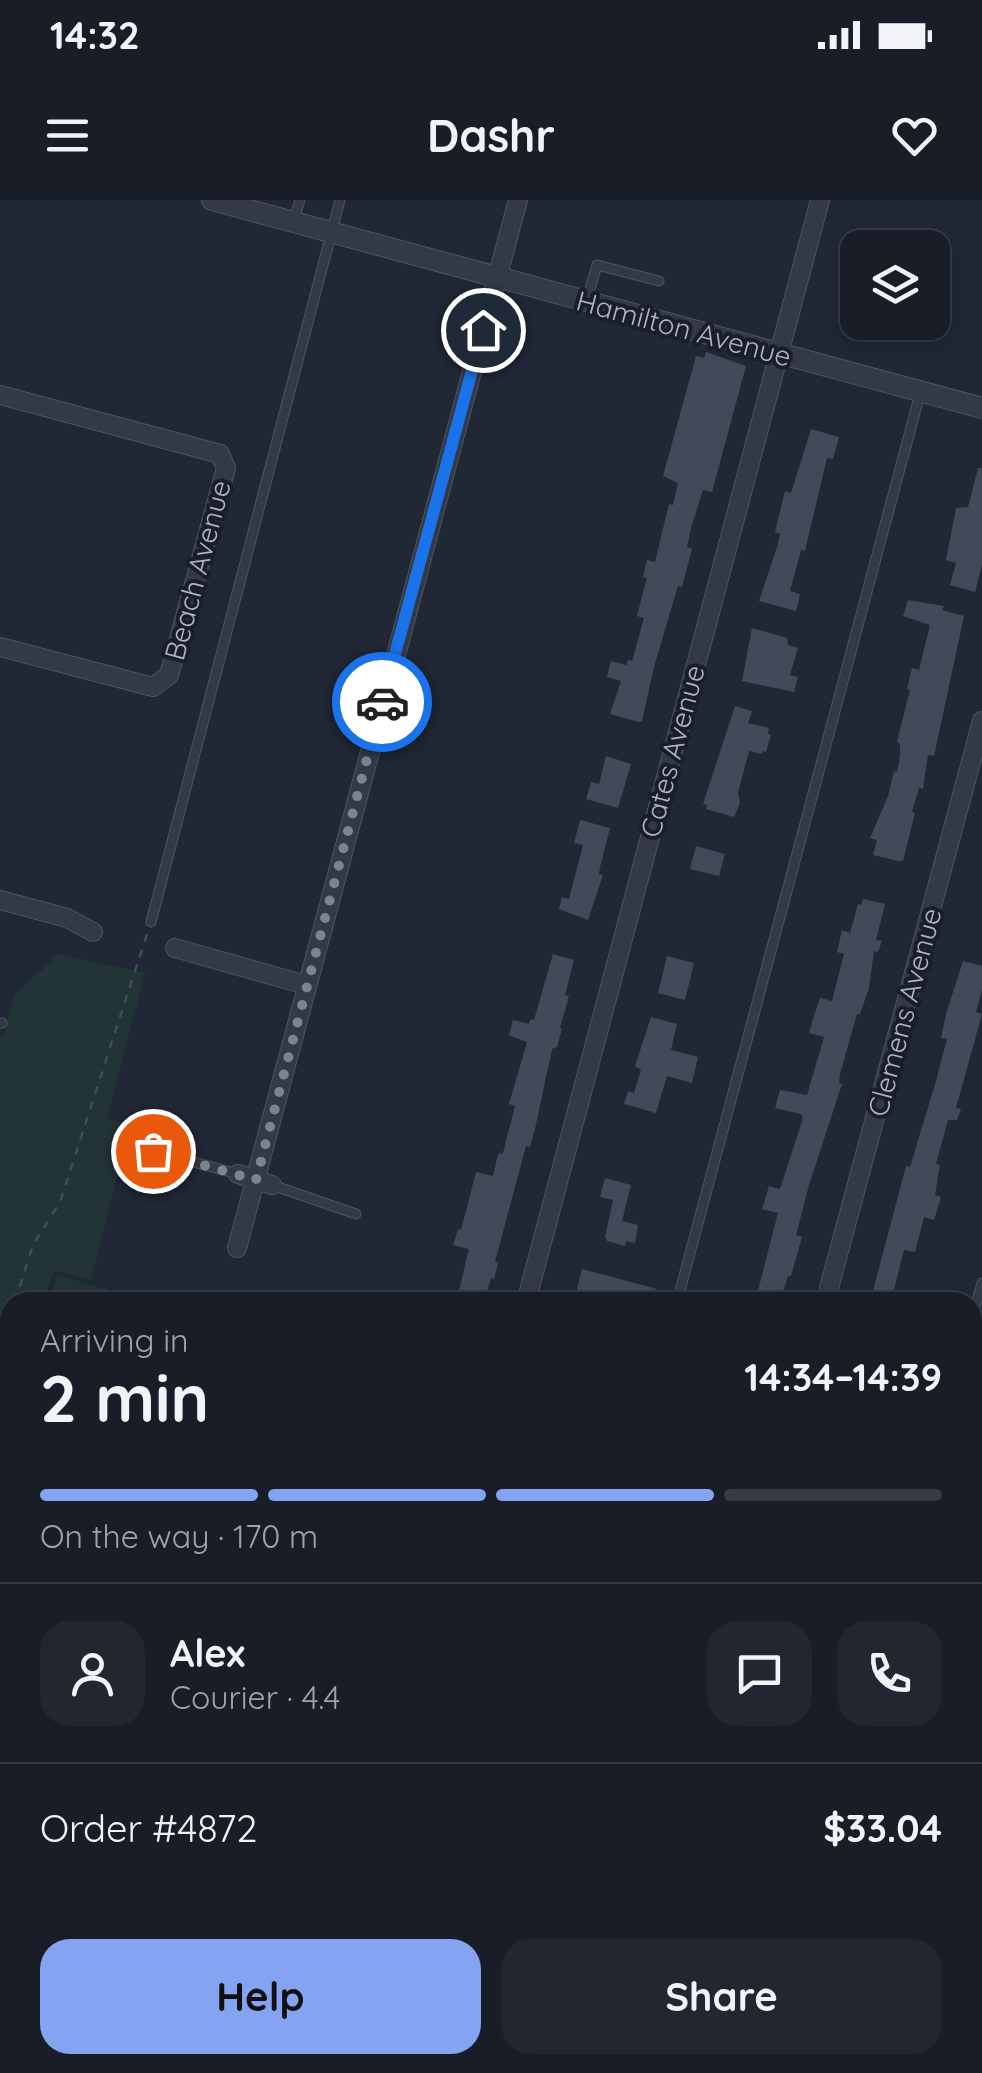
<!DOCTYPE html>
<html lang="en">
<head>
<meta charset="utf-8">
<style>
  body { margin:0; font-family:Quicksand,sans-serif; background:#212630; color:#f1f3f6; height:100vh; display:flex; flex-direction:column; font-size:38px; white-space:nowrap }
  * { box-sizing:border-box; margin:0 }
  p { font-size:32px; color:#9fa2a8 }
  .icon { flex:none; width:55px; height:55px; fill:none; stroke:currentColor; stroke-width:2; stroke-linecap:round; stroke-linejoin:round }
  .map { position:relative; flex:1; overflow:hidden }
  .sheet { position:absolute; left:0px; top:1092px; width:982px; height:782px; display:flex; flex-direction:column; background:#181d28; border-radius:30px 30px 0 0; box-shadow:0 5px 15px #0003,0 0 0 2px #363b45 }
  .sheet>* { flex:none }
  .fabs { position:absolute; left:840px; top:30px; display:grid; gap:20px }
  .fabs a { display:grid; place-items:center; width:110px; height:110px; border-radius:20px; background:#181d28; box-shadow:0 5px 15px #0003,0 0 0 2px #363b45; font-size:50px }
  .pin { position:absolute; display:grid; place-items:center; width:85px; height:85px; color:#fff; margin:-42px; border:5px solid #fff; border-radius:50%; box-shadow:0 2px 10px #0007 }
  .courier { position:absolute; display:grid; place-items:center; width:100px; height:100px; margin:-50px; border:8px solid #1a73e8; border-radius:50%; background:#fff; color:#222; box-shadow:0 2px 12px #0007 }
  .headline em { font-style:normal; font-weight:700 }
  .headline div { display:flex; flex-direction:column-reverse }
  .headline { display:flex; align-items:center; justify-content:space-between; height:170px; padding:0 40px }
  h1 { font-size:65px; font-weight:700; line-height:75px }
  .bar { display:grid; grid-template-columns:repeat(4,1fr); gap:15px 10px; align-content:center; height:120px; padding:0 40px }
  .bar i { height:12px; border-radius:8px; background:#363b45 }
  .bar .current { background:#84a3f1 }
  .bar p { grid-column:span 4 }
  .line { display:flex; align-items:center; gap:25px; padding:0 40px; border-top:2px solid #363b45 }
  .line div { flex:1 }
  .round { display:grid; place-items:center; flex:none; width:105px; height:105px; border-radius:30px; background:#212630 }
  .primary-button { display:flex; gap:20px; margin-top:auto; padding:20px 40px }
  .primary-button a { flex:1; height:115px; border-radius:30px; background:#84a3f1; color:#111; font-size:40px; font-weight:700; line-height:115px; text-align:center }
  .primary-button a+a { background:#212630; color:#f1f3f6 }
  .status { display:flex; justify-content:space-between; align-items:center; height:70px; padding:0 50px; background:#181d28; direction:ltr }
  .status svg { height:28px; fill:currentColor }
  header { display:flex; justify-content:space-between; align-items:center; height:130px; padding:0 40px; background:#181d28; font-size:45px; font-weight:700 }
  .map>svg:first-child { display:block }
  .green { fill:#233437 }
  .building { fill:#424a5a }
  .lines { fill:none; stroke-linecap:round; stroke-linejoin:round }
  .service-casing { stroke:#4e5461; stroke-width:11 }
  .minor-casing { stroke:#4e5461; stroke-width:20 }
  .tertiary-casing { stroke:#4e5461; stroke-width:22 }
  .primary-casing { stroke:#3d424f; stroke-width:30 }
  .path { stroke:#404f54; stroke-width:2.5; stroke-dasharray:8 8; stroke-linecap:butt }
  .service { stroke:#343946; stroke-width:9 }
  .minor { stroke:#343946; stroke-width:18 }
  .tertiary { stroke:#343946; stroke-width:20 }
  .primary { stroke:#525866; stroke-width:28 }
  .tram { stroke:#565d6d; stroke-width:2.5 }
  .done { stroke:#7c8391; stroke-width:10; stroke-dasharray:0 18 }
  .route { stroke:#1a73e8; stroke-width:12 }
  .labels { text-anchor:middle; dominant-baseline:central; stroke-width:8; stroke-linejoin:round; paint-order:stroke }
  .street-label { font-size:28px; fill:#aeb4c3; stroke:#191e2a }
</style>
</head>
<body>
<div class="status"><b>14:32</b><svg viewBox="0 0 49 12"><path d="M0 12V9h3v3zM5 12V6h3v6zM10 12V3h3v9zM15 12V0h3v12zM26 1h20v11H26zM47 4h2v5h-2z"/></svg></div>
<header><svg class="icon" aria-label="menu" viewBox="0 0 24 24"><path d="M4 6h16M4 12h16M4 18h16"/></svg>Dashr<svg class="icon" aria-label="heart" viewBox="0 0 24 24"><path d="M12 20l-8-8c-3-5 5-10 8-4 3-6 11-1 8 4z"/></svg></header>
<div class="map">
<svg width="982" height="1873" viewBox="0 0 982 1873">
  <rect width="100%" height="100%" fill="#202735"/>
  <path class="green" d="M 58,754 L 145,773 L 107,918 L 130,925 L 91,1080 L 54,1070 L 43,1102 L 10,1102 L 10,1170 L 0,1165 L 0,835 L 4,835 L 13,797 Z
    M 57,1075 L 106,1089 L 102,1102 L 49,1102 Z
    M 0,1388 L 10,1388 L 10,1462 L 0,1470 Z"/>
  <path class="building" d="M 706,152 L 746,166 L 712,292 L 703,290 L 692,325 L 687,347 L 692,349 L 682,387 L 678,386 L 654,467 L 642,521 L 639,522 L 610,514 L 621,481 L 607,477 L 611,461 L 626,465 L 628,460 L 632,461 L 644,418 L 637,416 L 647,378 L 643,377 L 647,360 L 655,362 L 669,304 L 673,305 L 678,283 L 663,276 L 696,156 L 704,158 Z
    M 811,229 L 839,237 L 833,259 L 827,258 L 805,351 L 801,350 L 790,391 L 800,394 L 796,411 L 759,401 L 778,344 L 780,334 L 775,332 L 785,291 L 791,293 Z
    M 978,268 L 982,268 L 982,364 L 975,392 L 950,385 L 956,363 L 946,360 L 956,308 L 968,307 Z
    M 908,400 L 944,406 L 942,410 L 964,416 L 934,556 L 928,555 L 923,589 L 919,588 L 912,612 L 915,613 L 903,661 L 898,661 L 873,655 L 877,640 L 870,638 L 888,596 L 894,571 L 897,572 L 900,556 L 900,544 L 897,542 L 910,490 L 907,489 L 912,468 L 919,470 L 930,425 L 903,416 Z
    M 752,428 L 787,438 L 788,445 L 798,448 L 790,475 L 798,477 L 794,492 L 742,481 Z
    M 735,506 L 752,511 L 748,523 L 769,528 L 768,534 L 771,535 L 766,552 L 762,551 L 762,554 L 749,551 L 738,593 L 740,603 L 734,617 L 706,609 L 707,605 L 703,604 Z
    M 606,556 L 631,564 L 618,608 L 586,599 L 591,582 L 599,584 Z
    M 580,620 L 610,628 L 600,667 L 599,674 L 603,675 L 588,720 L 559,709 L 562,697 L 569,699 L 583,645 L 574,643 Z
    M 696,646 L 725,654 L 719,676 L 690,669 Z
    M 863,699 L 885,704 L 876,740 L 882,741 L 878,752 L 874,751 L 869,788 L 860,814 L 857,814 L 840,874 L 839,883 L 842,884 L 809,985 L 796,1035 L 802,1037 L 791,1076 L 788,1076 L 780,1102 L 755,1102 L 778,1013 L 762,1009 L 769,986 L 780,989 L 803,918 L 801,914 L 775,908 L 780,890 L 807,895 L 824,837 L 809,833 L 813,819 L 820,798 L 832,801 L 844,754 L 837,752 L 842,730 L 850,733 L 858,704 L 861,705 Z
    M 553,754 L 574,760 L 565,795 L 569,796 L 560,828 L 562,829 L 557,847 L 552,849 L 535,929 L 530,947 L 526,946 L 495,1062 L 498,1063 L 494,1079 L 491,1078 L 484,1102 L 463,1102 L 466,1092 L 459,1090 L 469,1049 L 453,1045 L 458,1029 L 461,1030 L 476,972 L 493,976 L 498,954 L 503,953 L 515,906 L 509,904 L 527,842 L 509,835 L 513,820 L 529,824 L 531,819 L 534,820 Z
    M 667,756 L 694,763 L 685,800 L 658,793 Z
    M 963,761 L 982,766 L 982,790 L 976,812 L 982,814 L 956,908 L 961,909 L 957,920 L 948,920 L 936,964 L 940,965 L 935,995 L 941,997 L 934,1020 L 924,1017 L 915,1052 L 904,1050 L 891,1102 L 870,1102 L 906,966 L 910,967 L 936,881 L 947,839 L 941,838 L 946,814 Z
    M 651,817 L 677,824 L 671,850 L 698,857 L 692,883 L 667,876 L 656,913 L 624,904 L 628,891 L 634,893 L 641,870 L 635,866 Z
    M 605,978 L 631,985 L 622,1021 L 638,1025 L 635,1043 L 626,1041 L 625,1046 L 607,1041 L 605,1037 L 613,1000 L 600,997 Z
    M 582,1069 L 657,1089 L 653,1102 L 614,1102 L 598,1098 L 597,1102 L 574,1102 Z
    M 106,1089 L 143,1099 L 143,1102 L 102,1102 Z"/>
  <g class="lines">
    <g class="service-casing">
      <path id="service" d="M 293,22 L 300,0
        M 587,99 L 597,65 L 659,81
        M 151,722 L 340,0
        M 0,823 L 2,823
        M 153,951 L 238,974
        M 272,985 L 356,1014
        M 677,1102 L 920,194
        M 972,1118 L 982,1083
        M 0,1488 L 10,1480
        M 0,1859 L 10,1862
        M 27,1865 L 66,1873
        M 198,1865 L 212,1865
        M 257,1873 L 262,1865
        M 326,1873 L 331,1865
        M 364,1873 L 370,1865"/>
    </g>
    <g class="minor-casing">
      <path id="minor" d="M 0,195 L 220,254 L 226,268 L 169,475 L 153,487 L 0,447
        M 0,700 L 67,718 L 93,732
        M 175,748 L 306,785
        M 238,974 L 272,985
        M 237,1048 L 518,0
        M 526,1102 L 820,0
        M 829,1102 L 829,1088 L 982,521
        M 186,1873 L 188,1865"/>
    </g>
    <g class="tertiary-casing">
      <path id="tertiary" d="M 212,0 L 982,208
        M 972,1124 L 982,1122
        M 0,1190 L 10,1195
        M 972,1664 L 982,1630
        M 917,1873 L 919,1865"/>
    </g>
    <g class="primary-casing">
      <path id="primary" d="M 0,1568 L 10,1575
        M 0,1605 L 10,1611
        M 472,1865 L 485,1873"/>
    </g>
    <path class="path" d="M 15,1102 L 33,1045 L 60,1002 L 147,734
      M 0,1144 L 10,1114
      M 972,1222 L 982,1220
      M 972,1255 L 982,1253
      M 972,1421 L 982,1461"/>
    <use href="#service" class="service"/>
    <use href="#minor" class="minor"/>
    <use href="#tertiary" class="tertiary"/>
    <use href="#primary" class="primary"/>
    <path class="tram" d="M 972,1164 L 982,1162
      M 0,1379 L 10,1378"/>
  </g>
  <g class="lines">
    <path class="done" d="M 153,951 L 256,980 L 382,502"/>
    <path class="route" d="M 382,502 L 483,130"/>
  </g>
  <g class="labels">
    <g class="street-label">
      <text transform="translate(684 128) rotate(15)">Hamilton Avenue</text>
      <text transform="translate(197 370) rotate(-75)">Beach Avenue</text>
      <text transform="translate(672 551) rotate(-75)">Cates Avenue</text>
      <text transform="translate(904 812) rotate(-75)">Clemens Avenue</text>
    </g>
  </g>
</svg>
<div class="fabs">
<a><svg class="icon" aria-label="layers" viewBox="0 0 24 24"><path d="M12 4l9 5-9 5-9-5zM3 14l9 5 9-5"/></svg></a>
</div>
<div class="pin" style="left:153px;top:951px;background:#ea580c"><svg class="icon" aria-label="bag" viewBox="0 0 24 24"><path d="M5 8h14l-1 12H6zM9 8a3 3 0 0 1 6 0"/></svg></div>
<div class="pin" style="left:483px;top:130px;background:#1f2937"><svg class="icon" aria-label="home" viewBox="0 0 24 24"><path d="M3 11l9-7 9 7M6 9v11h12V9"/></svg></div>
<div class="courier" style="left:382px;top:502px"><svg class="icon" aria-label="car" viewBox="0 0 24 24"><path d="M5 17H2v-5l4-1 3-4h7l3 4 3 1v5h-3M9 17h6M6 11h13"/><circle cx="7" cy="17" r="2"/><circle cx="17" cy="17" r="2"/></svg></div>
<section class="sheet">
<div class="headline"><div><h1>2 min</h1><p>Arriving in</p></div><em>14:34–14:39</em></div>
<div class="bar"><i class="current"></i><i class="current"></i><i class="current"></i><i></i><p>On the way · 170 m</p></div>
<div class="line" style="height:180px"><a class="round"><svg class="icon" aria-label="person" viewBox="0 0 24 24"><circle cx="12" cy="8" r="4"/><path d="M4 21q1-7 8-7t8 7"/></svg></a><div><b>Alex</b><p>Courier · 4.4</p></div><a class="round"><svg class="icon" aria-label="chat" viewBox="0 0 24 24"><path d="M4 5h16v11H9l-5 4z"/></svg></a><a class="round"><svg class="icon" aria-label="phone" viewBox="0 0 24 24"><path d="M5 4h4l2 5-3 2q2 4 5 5l2-3 5 2v4C11 20 4 13 5 4z"/></svg></a></div>
<div class="line" style="height:130px"><div>Order #4872</div><b>$33.04</b></div>
<div class="primary-button"><a>Help</a><a>Share</a></div>
</section>
</div>
</body>
</html>
